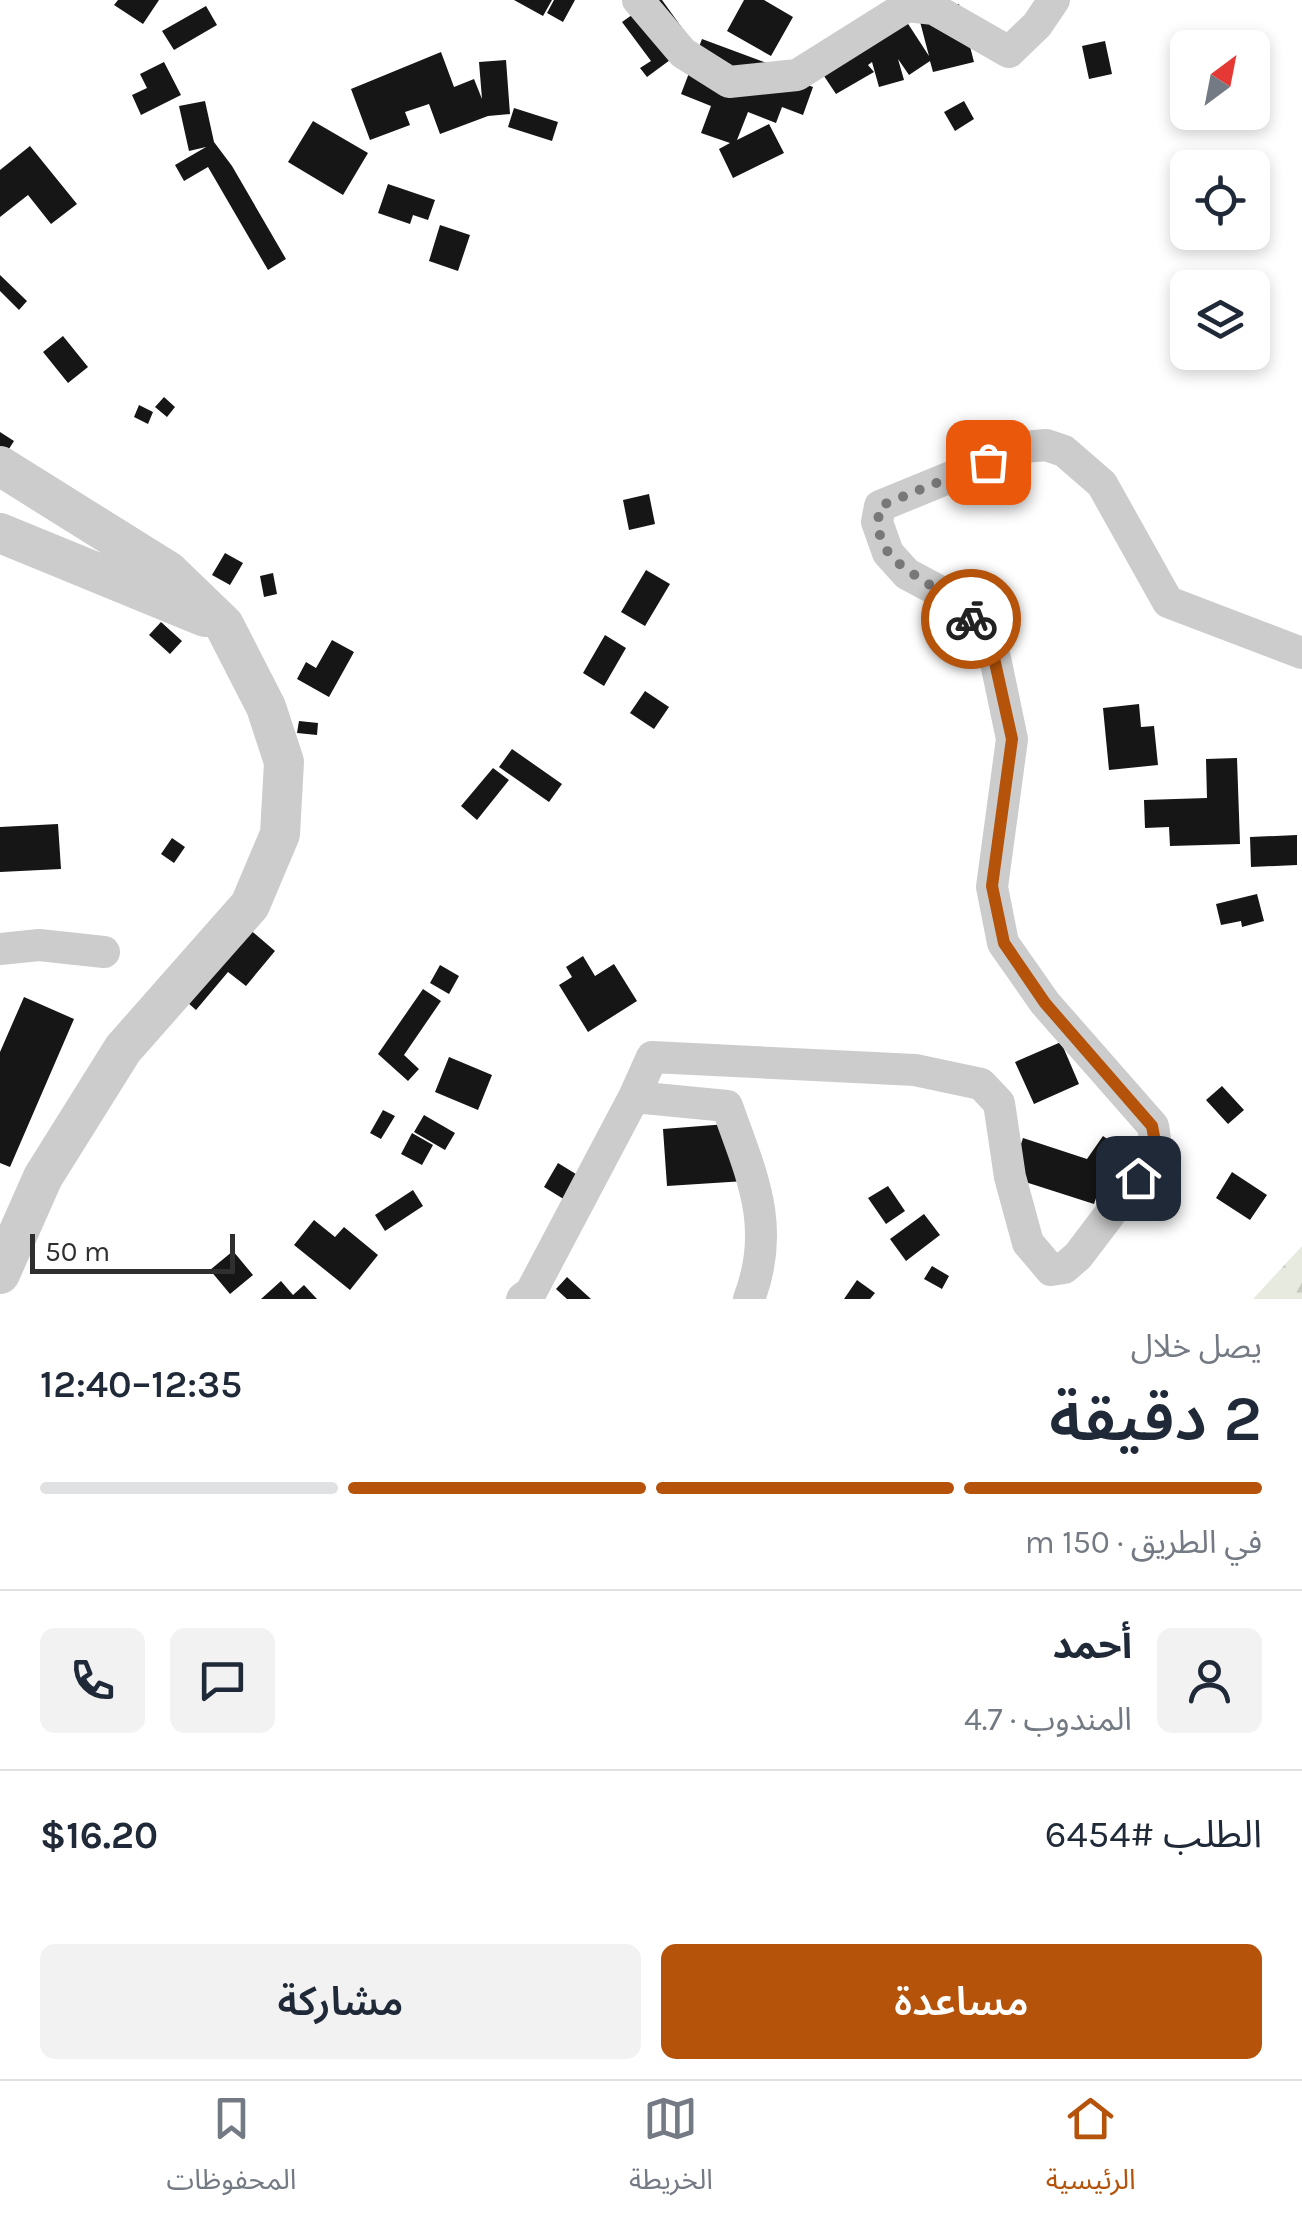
<!DOCTYPE html>
<html lang="ar">
<head>
<meta charset="utf-8">
<style>
  body { margin:0; font-family:Karla,"Noto Sans Arabic",sans-serif; background:#f2f2f3; color:#1f2937; direction:rtl; height:100vh; display:flex; flex-direction:column; font-size:38px; white-space:nowrap }
  * { box-sizing:border-box; margin:0 }
  p { font-size:32px; color:#747a83 }
  .icon { flex:none; width:55px; height:55px; fill:none; stroke:currentColor; stroke-width:2; stroke-linecap:round; stroke-linejoin:round }
  .map { position:relative; height:1299px; overflow:hidden; direction:ltr }
  .details { display:flex; flex-direction:column; background:#fff; flex:1 }
  .details>* { flex:none }
  .needle { width:65px; rotate:32deg }
  .controls { position:absolute; left:1170px; top:30px; display:grid; gap:20px }
  .controls a { display:grid; place-items:center; width:100px; height:100px; border-radius:15px; background:#fff; box-shadow:0 5px 15px #0003; font-size:50px }
  .scale { position:absolute; left:30px; bottom:25px; width:205px; box-sizing:border-box; padding-left:10px; border:5px solid #2f2f2f; border-top:0; font-size:28px; line-height:35px; white-space:nowrap; color:#2f2f2f; -webkit-text-stroke:8px #fff; paint-order:stroke }
  .pin { position:absolute; display:grid; place-items:center; width:85px; height:85px; color:#fff; margin:-42px; border-radius:20px; box-shadow:0 5px 15px #0006 }
  .courier { position:absolute; display:grid; place-items:center; width:100px; height:100px; margin:-50px; border:8px solid #b45309; border-radius:50%; background:#fff; color:#222; box-shadow:0 2px 12px #0007 }
  .head em { font-style:normal; font-weight:600 }
  .head div { display:flex; flex-direction:column-reverse }
  .head { display:flex; align-items:center; justify-content:space-between; height:170px; padding:0 40px }
  h1 { font-size:65px; font-weight:600; line-height:75px }
  .bar { display:grid; grid-template-columns:repeat(4,1fr); gap:15px 10px; align-content:center; height:120px; padding:0 40px }
  .bar i { height:12px; border-radius:8px; background:#e0e1e3 }
  .bar .on { background:#b45309 }
  .bar p { grid-column:span 4 }
  .line { display:flex; align-items:center; gap:25px; padding:0 40px; border-top:2px solid #e0e1e3 }
  .line div { flex:1 }
  .round { display:grid; place-items:center; flex:none; width:105px; height:105px; border-radius:15px; background:#f2f2f3 }
  .button { display:flex; gap:20px; margin-top:auto; padding:20px 40px }
  .button a { flex:1; height:115px; border-radius:15px; background:#b45309; color:#fff; font-size:40px; font-weight:600; line-height:115px; text-align:center }
  .button a+a { background:#f2f2f3; color:#1f2937 }
  .tab-bar { display:flex; justify-content:space-around; align-items:center; height:140px; border-top:2px solid #e0e1e3; background:#fff; font-size:28px; color:#747a83 }
  .tab-bar a { display:grid; justify-items:center; gap:5px }
  .tab-bar .on { color:#b45309 }
  .map>svg:first-child { display:block }
  .forest { fill:url(#forest-firs) }
  .building { fill:#161616 }
  .lines { fill:none; stroke-linecap:round; stroke-linejoin:round }
  .minor { stroke:#ccc; stroke-width:32 }
  .tertiary { stroke:#ccc; stroke-width:40 }
  .done { stroke:#787878; stroke-width:10; stroke-dasharray:0 18 }
  .route { stroke:#b45309; stroke-width:12 }
</style>
</head>
<body>
<div class="map">
<svg width="1302" height="1299" viewBox="0 0 1302 1299">
  <defs>
    <pattern id="forest-firs" width="22" height="20" patternUnits="userSpaceOnUse" patternTransform="scale(2.5)"><rect width="22" height="20" fill="#e7eade"/><path d="M5 1l3.5 6h-7zM16 11l3.5 6h-7z" fill="#c6c9bf"/></pattern>
  </defs>
  <rect width="100%" height="100%" fill="#fff"/>
  <path class="forest" d="M 1302,1246 L 1302,1299 L 1252,1299 L 1253,1299 Z"/>
  <path class="building" d="M 118,0 L 159,0 L 143,24 L 114,5 Z
    M 514,0 L 552,0 L 543,16 Z
    M 554,0 L 575,0 L 563,22 L 547,13 Z
    M 653,0 L 662,0 L 693,43 L 647,77 L 640,68 L 651,61 L 622,22 Z
    M 744,0 L 764,0 L 793,17 L 771,56 L 727,31 Z
    M 959,4 L 974,62 L 933,72 L 930,61 L 909,75 L 898,59 L 904,80 L 879,87 L 872,62 L 868,65 L 874,72 L 836,94 L 818,67 L 901,13 L 929,56 L 918,14 Z
    M 206,6 L 217,25 L 174,50 L 162,31 Z
    M 702,39 L 791,72 L 789,78 L 813,87 L 803,115 L 782,107 L 776,123 L 748,112 L 737,140 L 769,124 L 784,153 L 733,178 L 719,149 L 730,143 L 701,133 L 711,106 L 681,94 Z
    M 1105,41 L 1112,74 L 1089,79 L 1082,46 Z
    M 441,52 L 454,87 L 474,79 L 482,99 L 479,62 L 506,60 L 510,114 L 488,116 L 440,134 L 429,104 L 405,112 L 410,125 L 370,140 L 351,89 Z
    M 164,62 L 181,95 L 141,115 L 132,95 L 147,88 L 140,74 Z
    M 205,101 L 214,142 L 232,166 L 286,259 L 268,270 L 208,167 L 184,181 L 175,165 L 206,147 L 189,151 L 179,106 Z
    M 964,101 L 974,119 L 955,131 L 944,112 Z
    M 514,108 L 558,122 L 552,141 L 508,127 Z
    M 313,121 L 368,153 L 343,195 L 288,162 Z
    M 30,146 L 77,204 L 51,224 L 28,195 L 0,217 L 0,170 Z
    M 388,184 L 435,200 L 428,220 L 413,215 L 410,224 L 378,213 Z
    M 440,225 L 470,235 L 458,271 L 429,261 Z
    M 0,275 L 27,301 L 19,310 L 0,291 Z
    M 63,336 L 88,367 L 68,383 L 43,352 Z
    M 164,397 L 175,407 L 167,417 L 155,407 Z
    M 139,405 L 153,412 L 148,424 L 134,417 Z
    M 0,432 L 14,441 L 0,463 Z
    M 649,494 L 655,524 L 629,530 L 623,500 Z
    M 225,553 L 243,563 L 230,585 L 212,575 Z
    M 646,570 L 670,584 L 645,626 L 621,612 Z
    M 273,573 L 277,594 L 264,597 L 260,576 Z
    M 161,622 L 182,641 L 170,654 L 149,635 Z
    M 605,635 L 626,648 L 604,686 L 583,673 Z
    M 332,640 L 354,652 L 329,697 L 297,679 L 306,662 L 316,668 Z
    M 645,691 L 669,707 L 654,729 L 630,713 Z
    M 1139,704 L 1141,727 L 1154,726 L 1158,765 L 1109,770 L 1103,708 Z
    M 299,721 L 318,723 L 317,735 L 297,733 Z
    M 512,749 L 562,784 L 549,802 L 499,767 Z
    M 1237,758 L 1240,844 L 1170,846 L 1169,827 L 1145,828 L 1144,800 L 1207,798 L 1206,759 Z
    M 493,768 L 509,780 L 477,820 L 461,806 Z
    M 58,824 L 61,869 L 0,872 L 0,827 Z
    M 1297,835 L 1297,865 L 1251,867 L 1250,837 Z
    M 172,838 L 185,847 L 174,863 L 161,854 Z
    M 1257,894 L 1264,921 L 1242,927 L 1241,921 L 1221,925 L 1216,904 Z
    M 248,928 L 275,951 L 246,986 L 228,972 L 196,1010 L 178,994 Z
    M 583,956 L 595,976 L 614,964 L 637,1001 L 588,1032 L 559,985 L 572,977 L 566,967 Z
    M 440,965 L 459,976 L 449,994 L 430,983 Z
    M 423,989 L 441,1001 L 404,1055 L 419,1069 L 408,1081 L 378,1054 Z
    M 24,997 L 74,1019 L 10,1167 L 0,1163 L 0,1052 Z
    M 1061,1042 L 1079,1084 L 1034,1104 L 1015,1062 Z
    M 449,1057 L 492,1075 L 478,1110 L 435,1092 Z
    M 1222,1086 L 1244,1110 L 1228,1124 L 1206,1100 Z
    M 383,1110 L 395,1116 L 381,1139 L 370,1133 Z
    M 424,1115 L 455,1133 L 445,1150 L 414,1132 Z
    M 727,1124 L 745,1181 L 667,1186 L 663,1129 Z
    M 412,1133 L 433,1145 L 422,1165 L 401,1154 Z
    M 1103,1136 L 1136,1159 L 1120,1182 L 1105,1172 L 1094,1204 L 1010,1177 L 1023,1138 L 1087,1159 Z
    M 558,1163 L 584,1179 L 570,1203 L 544,1187 Z
    M 1232,1172 L 1267,1195 L 1250,1220 L 1216,1198 Z
    M 888,1186 L 905,1211 L 886,1224 L 868,1198 Z
    M 413,1190 L 423,1206 L 385,1231 L 375,1215 Z
    M 924,1214 L 940,1235 L 906,1261 L 890,1239 Z
    M 314,1220 L 335,1237 L 344,1227 L 378,1255 L 350,1290 L 294,1245 Z
    M 233,1251 L 253,1275 L 230,1294 L 210,1270 Z
    M 932,1266 L 949,1276 L 942,1289 L 924,1279 Z
    M 567,1277 L 591,1299 L 567,1299 L 556,1289 Z
    M 857,1280 L 875,1293 L 870,1299 L 844,1299 Z
    M 281,1281 L 293,1295 L 304,1285 L 317,1299 L 261,1299 Z"/>
  <g class="lines">
    <path class="minor" d="M 638,0 L 683,53 L 729,82 L 797,75 L 907,6 L 934,9 L 1009,52 L 1037,25 L 1054,0
      M 0,949 L 39,945 L 104,952
      M 634,1097 L 727,1106 C 751,1174 777,1226 749,1299
      M 522,1299 L 531,1292 L 634,1097 L 652,1057 L 915,1070 L 981,1084 L 999,1103 L 1010,1177 L 1028,1243 L 1051,1270 L 1064,1268 L 1078,1256 L 1157,1152 L 1153,1126 L 1045,1003 L 1003,943 L 992,887 L 1012,739 L 995,658 L 975,623 L 939,591 L 907,574 L 888,553 L 877,522 L 880,506 L 1024,447 L 1046,445 L 1064,451 L 1102,484 L 1168,602 L 1302,653"/>
    <path class="tertiary" d="M 0,466 L 168,571 L 224,625 L 266,707 L 284,762 L 280,834 L 250,905 L 123,1049 L 43,1177 L 0,1274
      M 0,533 L 205,617"/>
  </g>
  <g class="lines">
    <path class="done" d="M 971,619 C 960,610 951,600 940,592 C 907,568 870,556 880,506 L 988,462"/>
    <path class="route" d="M 971,619 L 994,658 L 1012,739 L 992,886 L 1004,943 L 1045,1003 L 1152,1126 L 1157,1152 L 1138,1178"/>
  </g>
</svg>
<div class="controls">
<a><svg class="needle" viewBox="-14 -14 28 28"><path d="M0-13l5 13h-10z" fill="#e53935"/><path d="M0 13l5-13h-10z" fill="#747a83"/></svg></a>
<a><svg class="icon" aria-label="locate" viewBox="0 0 24 24"><circle cx="12" cy="12" r="6"/><path d="M12 2v4M12 18v4M2 12h4M18 12h4"/></svg></a>
<a><svg class="icon" aria-label="layers" viewBox="0 0 24 24"><path d="M12 4l9 5-9 5-9-5zM3 14l9 5 9-5"/></svg></a>
</div>
<div class="scale">50 m</div>
<div class="pin" style="left:988px;top:462px;background:#ea580c"><svg class="icon" aria-label="bag" viewBox="0 0 24 24"><path d="M5 8h14l-1 12H6zM9 8a3 3 0 0 1 6 0"/></svg></div>
<div class="pin" style="left:1138px;top:1178px;background:#1f2937"><svg class="icon" aria-label="home" viewBox="0 0 24 24"><path d="M3 11l9-7 9 7M6 9v11h12V9"/></svg></div>
<div class="courier" style="left:971px;top:619px"><svg class="icon" aria-label="bike" viewBox="0 0 24 24"><circle cx="6" cy="16" r="4"/><circle cx="18" cy="16" r="4"/><path d="M6 16l4-8h5l3 8M10 8l3 8H6M13 5h3"/></svg></div>
</div>
<section class="details">
<div class="head"><div><h1>2 دقيقة</h1><p>يصل خلال</p></div><em>12:35–12:40</em></div>
<div class="bar"><i class="on"></i><i class="on"></i><i class="on"></i><i></i><p>في الطريق · 150 m</p></div>
<div class="line" style="height:180px"><a class="round"><svg class="icon" aria-label="person" viewBox="0 0 24 24"><circle cx="12" cy="8" r="4"/><path d="M4 21q1-7 8-7t8 7"/></svg></a><div><b>أحمد</b><p>المندوب · 4.7</p></div><a class="round"><svg class="icon" aria-label="chat" viewBox="0 0 24 24"><path d="M4 5h16v11H9l-5 4z"/></svg></a><a class="round"><svg class="icon" aria-label="phone" viewBox="0 0 24 24"><path d="M5 4h4l2 5-3 2q2 4 5 5l2-3 5 2v4C11 20 4 13 5 4z"/></svg></a></div>
<div class="line" style="height:130px"><div>الطلب #6454</div><b>$16.20</b></div>
<div class="button"><a>مساعدة</a><a>مشاركة</a></div>
</section>
<nav class="tab-bar">
<a class="on"><svg class="icon" aria-label="home" viewBox="0 0 24 24"><path d="M3 11l9-7 9 7M6 9v11h12V9"/></svg>الرئيسية</a>
<a><svg class="icon" aria-label="map" viewBox="0 0 24 24"><path d="M3 6l6-2 6 2 6-2v14l-6 2-6-2-6 2zM9 4v14M15 6v14"/></svg>الخريطة</a>
<a><svg class="icon" aria-label="saved" viewBox="0 0 24 24"><path d="M7 4h10v16l-5-4-5 4z"/></svg>المحفوظات</a>
</nav>
</body>
</html>
